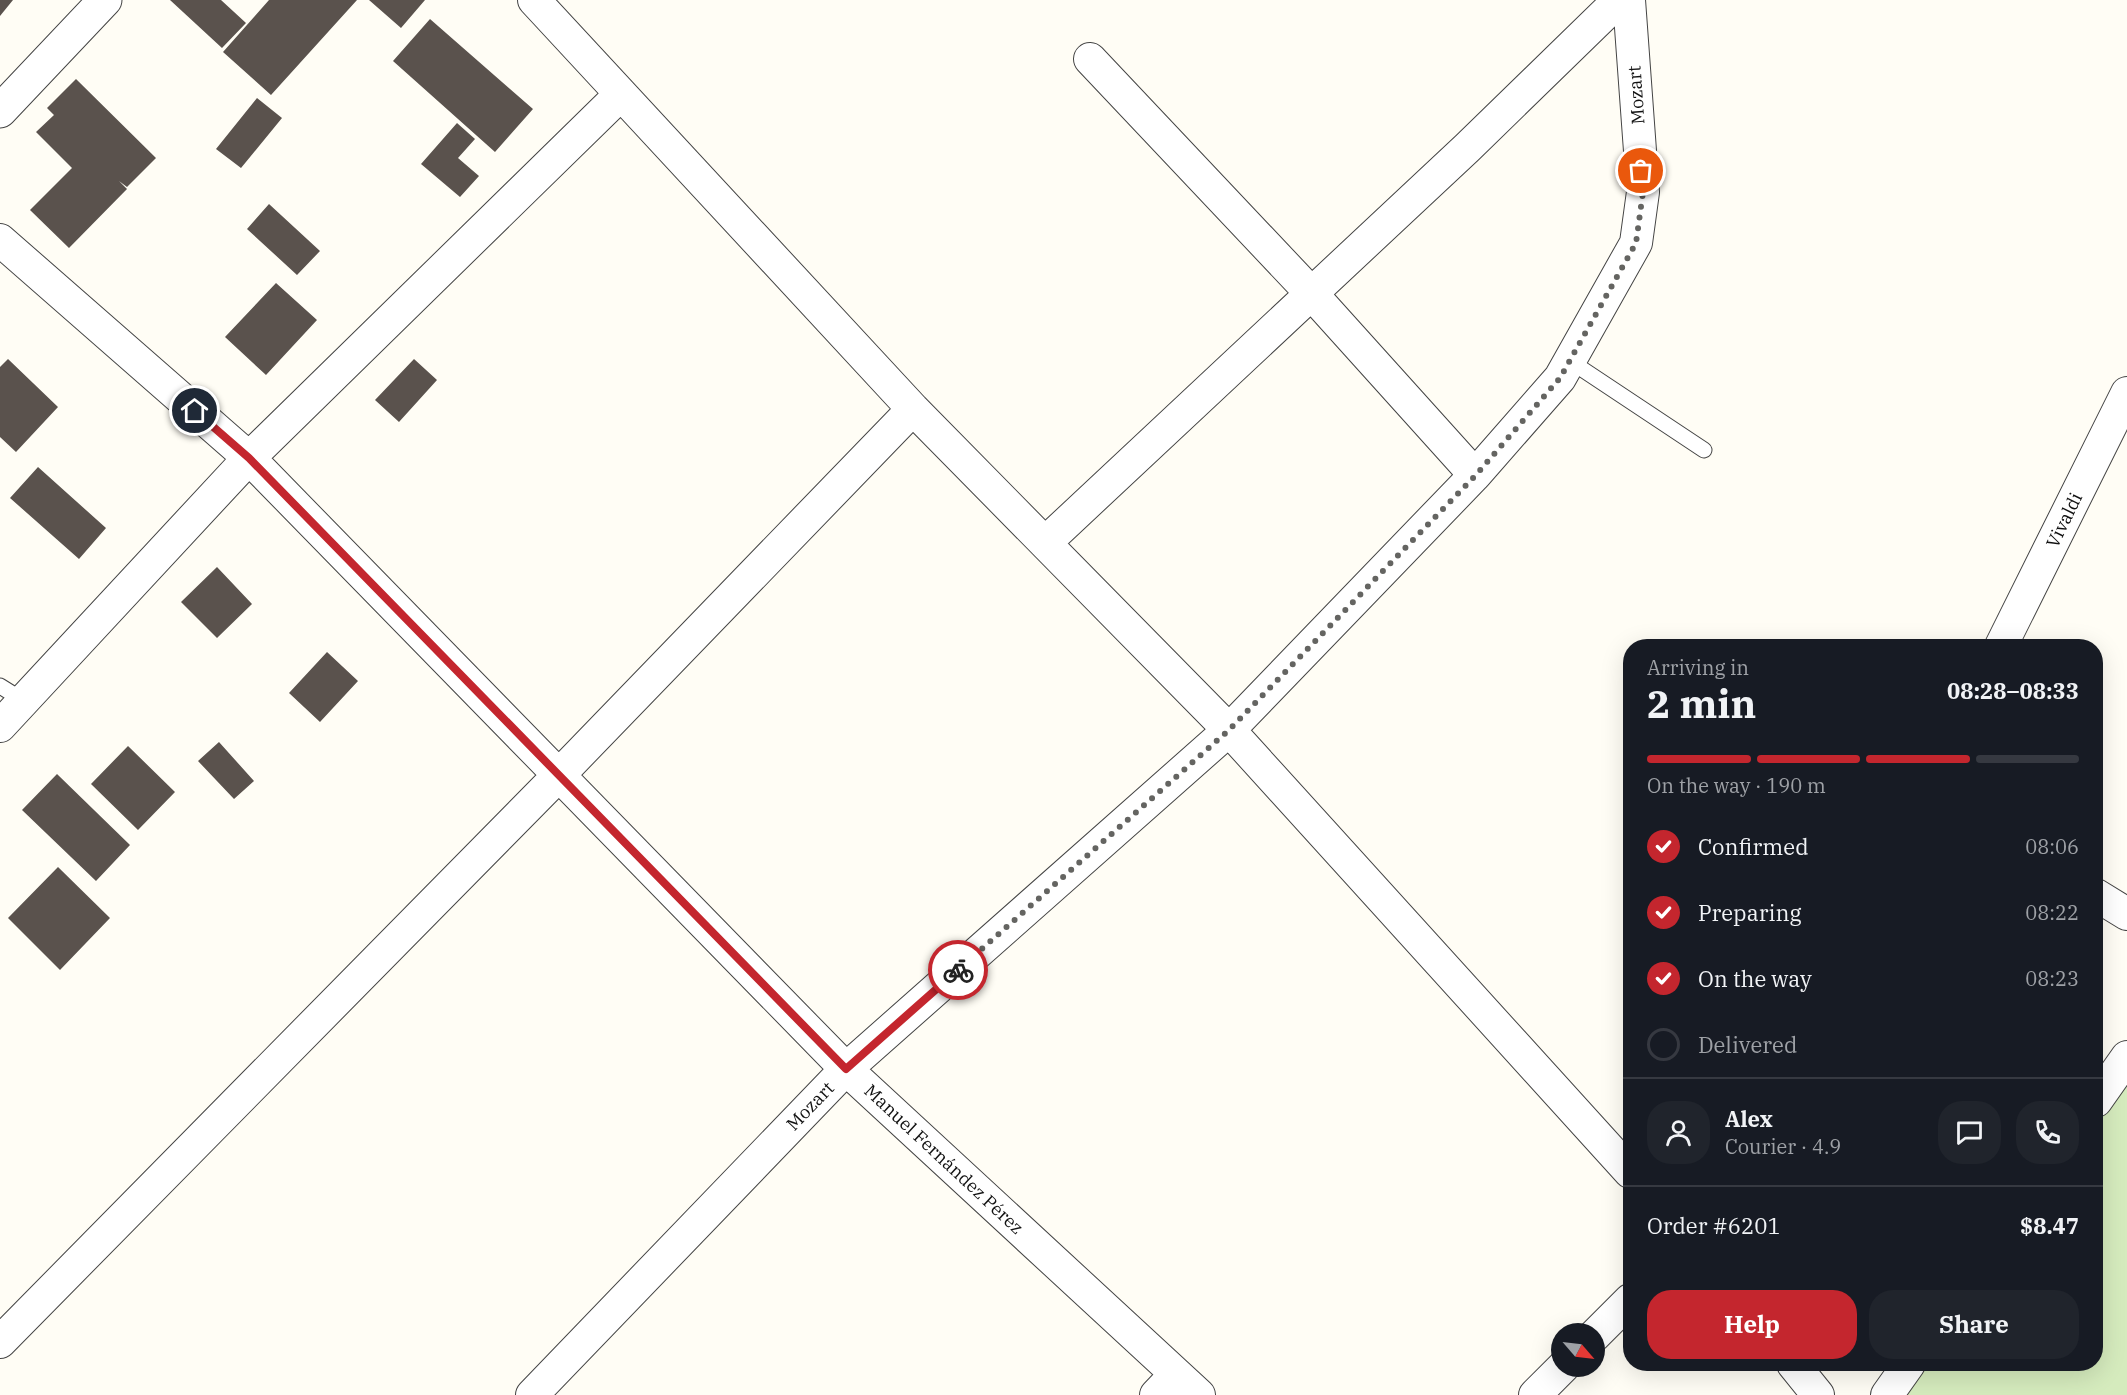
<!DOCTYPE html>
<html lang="en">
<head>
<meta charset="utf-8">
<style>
  body { margin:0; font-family:"IBM Plex Serif",serif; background:#20242c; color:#f1f3f6; height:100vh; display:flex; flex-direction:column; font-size:22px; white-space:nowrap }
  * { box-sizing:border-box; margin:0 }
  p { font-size:20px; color:#9ea1a6 }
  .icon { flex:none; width:33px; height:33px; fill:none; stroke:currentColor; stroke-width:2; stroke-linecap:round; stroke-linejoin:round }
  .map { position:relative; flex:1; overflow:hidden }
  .details { position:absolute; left:1623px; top:639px; width:480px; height:732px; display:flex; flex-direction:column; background:#171b24; border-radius:24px; box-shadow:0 6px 24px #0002 }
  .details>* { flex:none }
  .needle { width:39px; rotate:118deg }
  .controls { position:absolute; left:1551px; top:1323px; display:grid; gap:12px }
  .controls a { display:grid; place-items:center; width:54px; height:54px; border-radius:50%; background:#171b24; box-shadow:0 6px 24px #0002; font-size:30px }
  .pin { position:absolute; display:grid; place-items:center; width:51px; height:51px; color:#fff; margin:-26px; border:3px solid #fff; border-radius:50%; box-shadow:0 2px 6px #0007 }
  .courier { position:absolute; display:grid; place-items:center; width:60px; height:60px; margin:-30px; border:4px solid #c4262e; border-radius:50%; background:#fff; color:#222; box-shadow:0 2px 8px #0007 }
  .summary em { font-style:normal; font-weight:700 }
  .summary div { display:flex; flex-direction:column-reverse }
  .summary { display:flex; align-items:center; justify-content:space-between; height:102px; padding:0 24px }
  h1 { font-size:39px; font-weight:700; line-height:45px }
  .bar { display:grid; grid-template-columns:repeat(4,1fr); gap:9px 6px; align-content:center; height:72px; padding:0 24px }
  .bar i { height:8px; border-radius:4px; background:#363941 }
  .bar .current { background:#c4262e }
  .bar p { grid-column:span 4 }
  .line { display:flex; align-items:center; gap:15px; padding:0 24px; border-top:2px solid #363941 }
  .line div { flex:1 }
  .round { display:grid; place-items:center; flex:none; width:63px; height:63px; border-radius:24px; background:#20242c }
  ol { padding:0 24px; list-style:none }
  li { display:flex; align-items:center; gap:18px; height:66px }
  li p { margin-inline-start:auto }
  li .icon { padding:6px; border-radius:50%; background:#c4262e; color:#fff; stroke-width:4 }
  li:last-child { color:#9ea1a6 }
  li i { width:33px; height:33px; border:3px solid #363941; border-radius:50% }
  .button { display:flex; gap:12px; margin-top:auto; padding:12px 24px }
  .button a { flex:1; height:69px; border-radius:24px; background:#c4262e; color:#fff; font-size:24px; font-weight:700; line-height:69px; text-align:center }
  .button a+a { background:#20242c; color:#f1f3f6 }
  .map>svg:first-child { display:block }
  .green { fill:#d5ebbd }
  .building { fill:#5a524d }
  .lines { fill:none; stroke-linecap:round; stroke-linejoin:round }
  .service-casing { stroke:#444; stroke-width:17 }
  .minor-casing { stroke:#444; stroke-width:34 }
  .tertiary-casing { stroke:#444; stroke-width:35 }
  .service { stroke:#fff; stroke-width:15 }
  .minor { stroke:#fff; stroke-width:32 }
  .tertiary { stroke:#fff; stroke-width:33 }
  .done { stroke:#646461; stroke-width:6; stroke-dasharray:0 10.8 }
  .route { stroke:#c4262e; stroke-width:8 }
  .labels { text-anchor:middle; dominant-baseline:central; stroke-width:6; stroke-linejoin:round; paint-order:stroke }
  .street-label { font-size:18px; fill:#111; stroke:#fff }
</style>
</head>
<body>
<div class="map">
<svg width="2127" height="1395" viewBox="0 0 2127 1395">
  <rect width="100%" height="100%" fill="#fffdf5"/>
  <path class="green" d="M 2127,1061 L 2127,1395 L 1887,1395 L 1910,1364 L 2096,1364 L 2096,1105 Z"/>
  <path class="building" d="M 0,0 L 13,0 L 0,16 Z
    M 170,0 L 221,0 L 246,23 L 222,48 Z
    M 269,0 L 357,0 L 271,95 L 223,52 Z
    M 369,0 L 425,0 L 401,28 Z
    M 430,19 L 533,109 L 495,152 L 393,61 Z
    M 76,79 L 156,158 L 127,187 L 119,181 L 127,189 L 69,248 L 30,210 L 72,168 L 36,132 L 54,115 L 47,108 Z
    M 257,98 L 282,118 L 241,168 L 216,149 Z
    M 457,123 L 475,139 L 458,158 L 479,176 L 460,197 L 421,164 Z
    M 269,204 L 320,251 L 297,275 L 247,229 Z
    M 276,283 L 317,320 L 266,375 L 225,337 Z
    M 8,359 L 58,407 L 16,452 L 0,437 L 0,367 Z
    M 414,359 L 437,380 L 399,422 L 375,400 Z
    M 38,467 L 106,528 L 79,559 L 10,498 Z
    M 217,567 L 252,604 L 217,638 L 181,602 Z
    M 327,652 L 358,681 L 320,722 L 289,693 Z
    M 219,742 L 254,781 L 234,799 L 198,761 Z
    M 128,746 L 175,792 L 138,830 L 91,784 Z
    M 57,774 L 130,845 L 96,881 L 22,810 Z
    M 58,867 L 110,918 L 60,970 L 8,918 Z"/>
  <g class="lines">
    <g class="service-casing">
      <path id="service" d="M 1570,361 L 1704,450
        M 0,686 L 24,701"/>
    </g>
    <g class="minor-casing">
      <path id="minor" d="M 534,0 L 913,409 L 1229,730 L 1630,1172
        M 1090,59 L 1311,293 L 1475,475
        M 0,240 L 249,458 L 846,1069 L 1199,1395
        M 1046,542 L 1467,148 L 1619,0
        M 2001,646 L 2127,393
        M 0,726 L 249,458 L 621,94
        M 2096,895 L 2127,914
        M 2096,1101 L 2127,1057
        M 1594,1336 L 1630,1300
        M 0,1342 L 559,775 L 913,409
        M 1793,1364 L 1818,1395
        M 532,1395 L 846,1069 L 1229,730 L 1475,475 L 1560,378 L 1636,243 L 1643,192 L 1629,0
        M 1156,1395 L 1176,1374
        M 1535,1395 L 1564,1366
        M 1887,1395 L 1909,1364"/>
    </g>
    <g class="tertiary-casing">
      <path id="tertiary" d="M 0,111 L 105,0"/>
    </g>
    <use href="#service" class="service"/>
    <use href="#minor" class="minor"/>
    <use href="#tertiary" class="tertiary"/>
  </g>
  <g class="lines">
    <path class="done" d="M 958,970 L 1229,730 L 1475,476 L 1560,378 L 1636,243 L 1643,192 L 1641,171"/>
    <path class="route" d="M 195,411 L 249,458 L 846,1069 L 958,970"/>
  </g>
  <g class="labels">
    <g class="street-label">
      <text transform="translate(1636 95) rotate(-94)">Mozart</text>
      <text transform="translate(2064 520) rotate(-64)">Vivaldi</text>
      <text transform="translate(810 1106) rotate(-46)">Mozart</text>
      <text transform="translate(944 1159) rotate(43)">Manuel Fernández Pérez</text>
    </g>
  </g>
</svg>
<div class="controls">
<a><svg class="needle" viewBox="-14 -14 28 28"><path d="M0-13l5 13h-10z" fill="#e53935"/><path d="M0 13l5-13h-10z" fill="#9ea1a6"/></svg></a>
</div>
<div class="pin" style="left:1641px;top:171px;background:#ea580c"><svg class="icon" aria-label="bag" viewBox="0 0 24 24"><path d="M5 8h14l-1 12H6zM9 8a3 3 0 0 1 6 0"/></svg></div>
<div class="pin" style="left:195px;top:411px;background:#1f2937"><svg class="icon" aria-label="home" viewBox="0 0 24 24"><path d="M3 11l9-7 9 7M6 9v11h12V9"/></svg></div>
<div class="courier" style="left:958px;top:970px"><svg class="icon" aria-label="bike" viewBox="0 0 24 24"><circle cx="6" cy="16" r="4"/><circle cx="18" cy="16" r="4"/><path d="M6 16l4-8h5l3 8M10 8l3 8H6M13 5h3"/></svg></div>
<section class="details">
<div class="summary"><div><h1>2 min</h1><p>Arriving in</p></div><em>08:28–08:33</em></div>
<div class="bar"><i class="current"></i><i class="current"></i><i class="current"></i><i></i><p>On the way · 190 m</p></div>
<ol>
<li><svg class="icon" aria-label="check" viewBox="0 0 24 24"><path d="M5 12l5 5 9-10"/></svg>Confirmed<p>08:06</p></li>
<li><svg class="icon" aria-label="check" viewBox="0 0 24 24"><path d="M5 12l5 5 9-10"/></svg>Preparing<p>08:22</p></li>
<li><svg class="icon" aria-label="check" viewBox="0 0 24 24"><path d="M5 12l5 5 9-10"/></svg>On the way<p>08:23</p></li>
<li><i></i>Delivered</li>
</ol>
<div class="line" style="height:108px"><a class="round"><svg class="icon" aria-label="person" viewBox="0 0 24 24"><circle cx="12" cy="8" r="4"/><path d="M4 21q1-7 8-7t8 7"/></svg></a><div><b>Alex</b><p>Courier · 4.9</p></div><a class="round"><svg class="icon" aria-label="chat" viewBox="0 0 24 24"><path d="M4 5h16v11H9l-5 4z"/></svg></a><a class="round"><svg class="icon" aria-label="phone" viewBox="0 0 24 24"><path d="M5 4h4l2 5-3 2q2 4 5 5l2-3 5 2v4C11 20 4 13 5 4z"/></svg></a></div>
<div class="line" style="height:78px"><div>Order #6201</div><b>$8.47</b></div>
<div class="button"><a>Help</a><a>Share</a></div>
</section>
</div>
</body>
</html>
